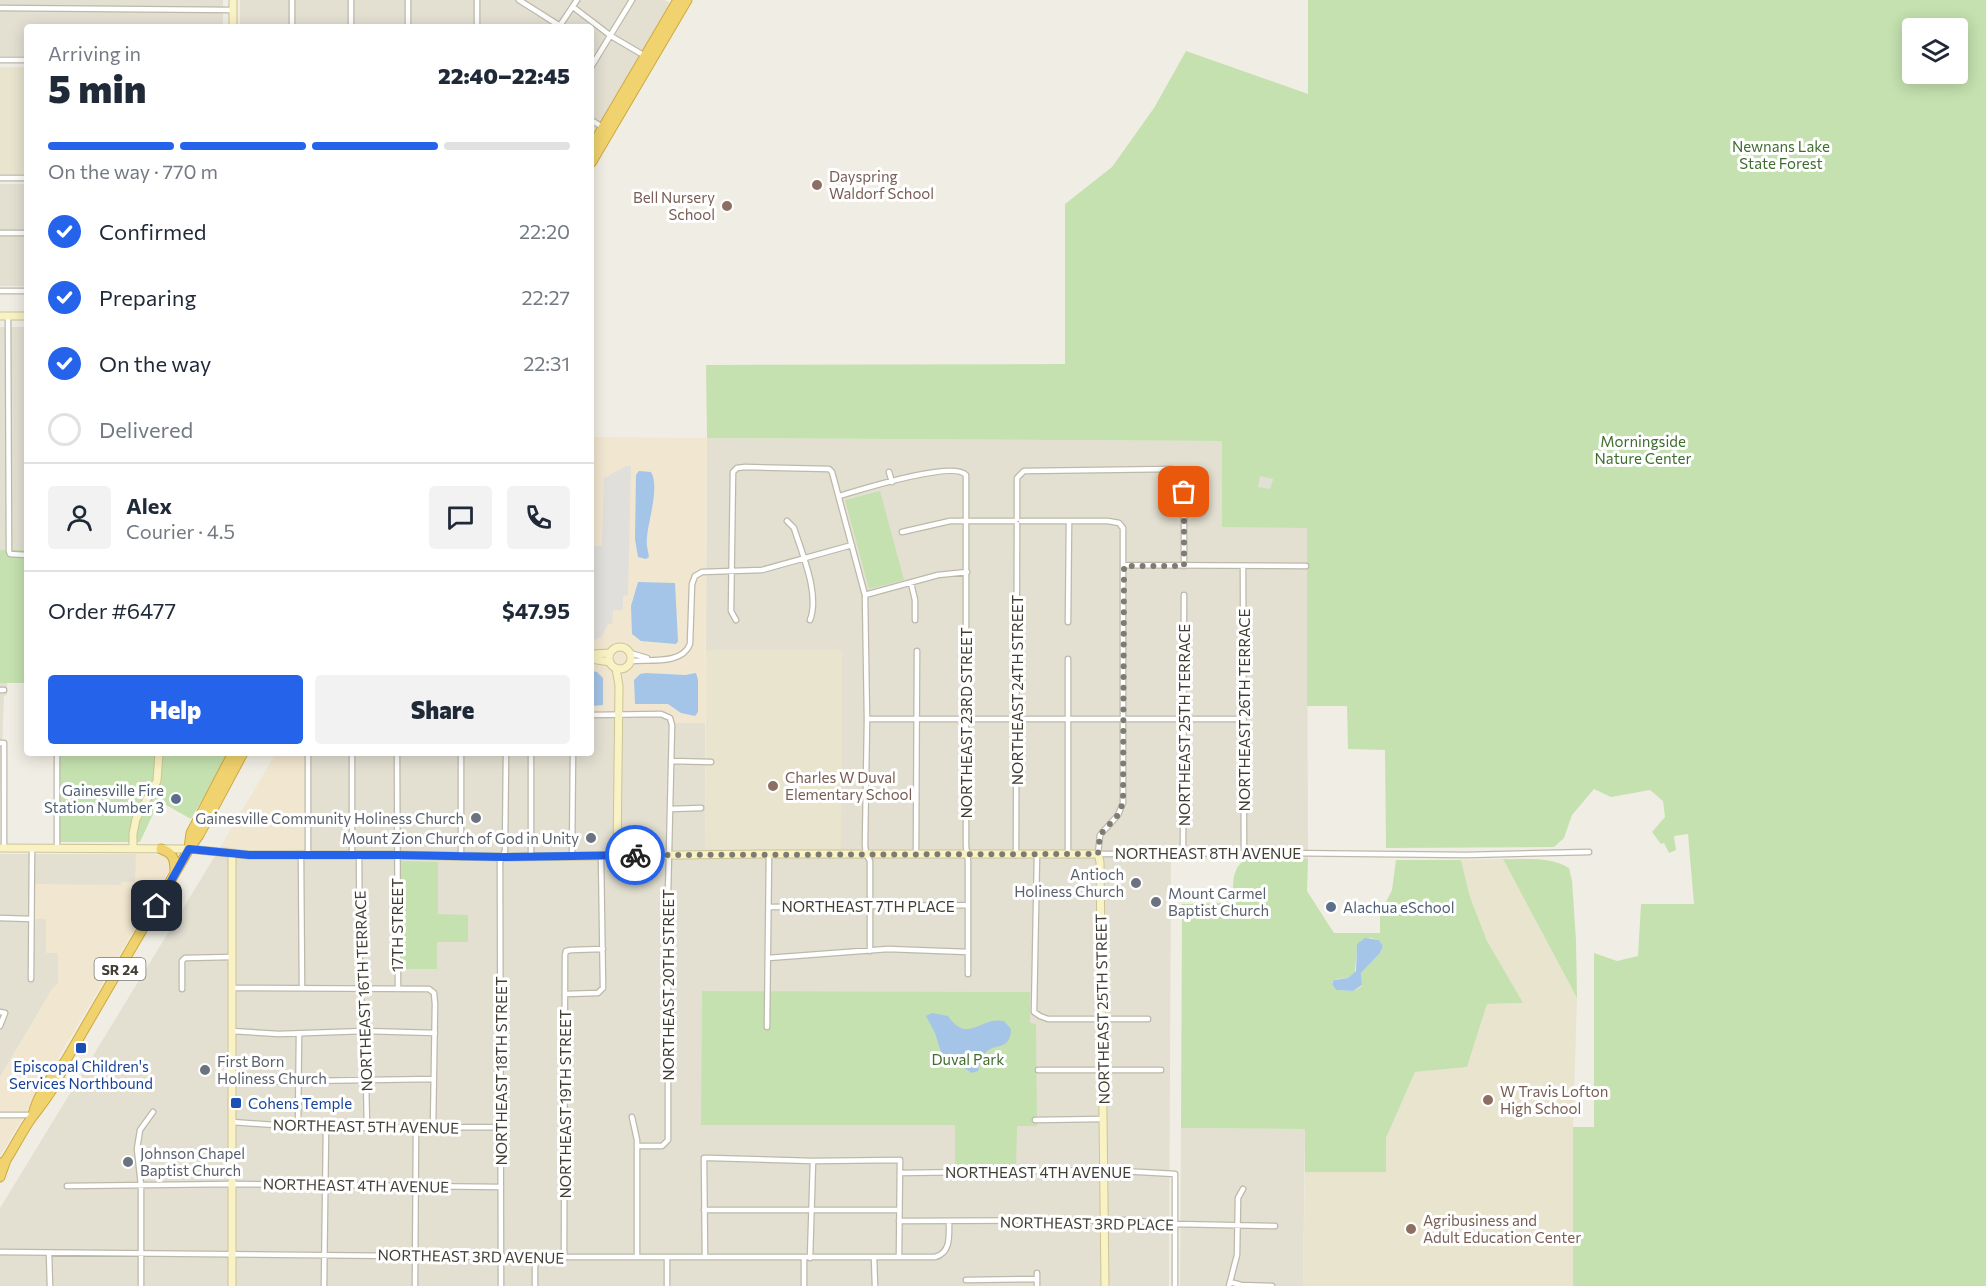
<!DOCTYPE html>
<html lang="en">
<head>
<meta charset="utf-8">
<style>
  body { margin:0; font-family:Commissioner,sans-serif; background:#f2f2f3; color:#1f2937; height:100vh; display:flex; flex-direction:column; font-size:22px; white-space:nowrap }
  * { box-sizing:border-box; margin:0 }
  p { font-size:20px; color:#747a83 }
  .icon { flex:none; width:33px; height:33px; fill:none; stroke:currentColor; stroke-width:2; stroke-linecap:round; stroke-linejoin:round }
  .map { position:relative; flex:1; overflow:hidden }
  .sheet { position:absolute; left:24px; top:24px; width:570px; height:732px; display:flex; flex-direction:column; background:#fff; border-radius:6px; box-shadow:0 3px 15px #0003 }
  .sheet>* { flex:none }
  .fabs { position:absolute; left:1902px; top:18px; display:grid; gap:12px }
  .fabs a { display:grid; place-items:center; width:66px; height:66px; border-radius:6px; background:#fff; box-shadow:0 3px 15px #0003; font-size:30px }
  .pin { position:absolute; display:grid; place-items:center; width:51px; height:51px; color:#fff; margin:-26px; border-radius:12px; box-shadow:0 3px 9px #0006 }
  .courier { position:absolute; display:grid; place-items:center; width:60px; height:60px; margin:-30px; border:4px solid #2563eb; border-radius:50%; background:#fff; color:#222; box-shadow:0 2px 8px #0007 }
  .headline em { font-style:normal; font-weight:800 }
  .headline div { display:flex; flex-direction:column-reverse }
  .headline { display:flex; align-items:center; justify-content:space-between; height:102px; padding:0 24px }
  h1 { font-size:39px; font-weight:800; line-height:45px }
  .bar { display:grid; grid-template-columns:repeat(4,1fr); gap:9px 6px; align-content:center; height:72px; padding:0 24px }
  .bar i { height:8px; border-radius:4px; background:#e0e1e3 }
  .bar .active { background:#2563eb }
  .bar p { grid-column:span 4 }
  .line { display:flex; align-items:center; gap:15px; padding:0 24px; border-top:2px solid #e0e1e3 }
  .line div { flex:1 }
  .round { display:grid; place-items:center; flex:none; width:63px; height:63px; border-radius:6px; background:#f2f2f3 }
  ol { padding:0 24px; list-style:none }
  li { display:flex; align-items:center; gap:18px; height:66px }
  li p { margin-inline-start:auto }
  li .icon { padding:6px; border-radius:50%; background:#2563eb; color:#fff; stroke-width:4 }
  li:last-child { color:#747a83 }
  li i { width:33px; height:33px; border:3px solid #e0e1e3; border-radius:50% }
  .primary-button { display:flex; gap:12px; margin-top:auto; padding:12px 24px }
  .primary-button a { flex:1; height:69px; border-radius:6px; background:#2563eb; color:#fff; font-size:24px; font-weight:800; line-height:69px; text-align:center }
  .primary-button a+a { background:#f2f2f3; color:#1f2937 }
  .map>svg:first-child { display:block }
  .residential { fill:#e3e0d2 }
  .commercial { fill:#f1e6d0 }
  .industrial { fill:#e2dfd9 }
  .education { fill:#e8e4ce }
  .green { fill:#c5e1af; fill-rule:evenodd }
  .parking { fill:#e1dfdc }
  .water { fill:#a4c5e8 }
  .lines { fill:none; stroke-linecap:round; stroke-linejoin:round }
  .street-casing { stroke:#bdb9aa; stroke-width:7 }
  .secondary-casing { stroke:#ccc496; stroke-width:9 }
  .highway-casing { stroke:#cea940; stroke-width:11 }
  .street { stroke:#fff; stroke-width:4.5 }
  .secondary { stroke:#f9f2c4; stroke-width:7 }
  .highway { stroke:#f0d36e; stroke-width:9 }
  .done { stroke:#7e7c72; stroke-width:6; stroke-dasharray:0 10.8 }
  .route { stroke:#2563eb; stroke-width:8 }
  .education-dot { fill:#8d6e63; stroke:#fff; stroke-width:2 }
  .service-dot { fill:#5c6f8a; stroke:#fff; stroke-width:2 }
  .worship-dot { fill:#6b7280; stroke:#fff; stroke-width:2 }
  .transit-dot { fill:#1a4fb4; stroke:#fff; stroke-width:2 }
  .labels { text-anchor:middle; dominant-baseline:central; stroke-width:6; stroke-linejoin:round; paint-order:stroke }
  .shield { fill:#fff; stroke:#7a7871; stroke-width:1.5 }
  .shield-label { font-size:14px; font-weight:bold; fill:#413e34 }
  .park-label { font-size:15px; fill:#3f6d2e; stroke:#fff }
  .education-label { font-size:15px; fill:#785e54; stroke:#fff; text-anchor:start }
  .street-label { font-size:15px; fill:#413e34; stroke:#fff }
  .service-label { font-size:15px; fill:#4e5e75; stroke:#fff; text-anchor:end }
  .worship-label { font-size:15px; fill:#5b616d; stroke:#fff; text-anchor:end }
  .transit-label { font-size:15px; fill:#164399; stroke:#fff }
</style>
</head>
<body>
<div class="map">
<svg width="1986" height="1286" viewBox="0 0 1986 1286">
  <rect width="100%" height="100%" fill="#f0eee4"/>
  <path class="residential" d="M 0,0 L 223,0 L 223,27 L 27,27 L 27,56 L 0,56 Z
    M 240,0 L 665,0 L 670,3 L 591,138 L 591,27 L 240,27 Z
    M 0,184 L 27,184 L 27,286 L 0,286 Z
    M 0,327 L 27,327 L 27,550 L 0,550 Z
    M 707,438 L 1222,441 L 1307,527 L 1308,859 L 1171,859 L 1169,1286 L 0,1286 L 0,1208 L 221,846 L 248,850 L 308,849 L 308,753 L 591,753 L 591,713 L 666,712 L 673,717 L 675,723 L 705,723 L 705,849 L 841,651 L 706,650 Z
    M 0,683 L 7,683 L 7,695 L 4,696 L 0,801 Z
    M 0,854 L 136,854 L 136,882 L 122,882 L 121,885 L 35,919 L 46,919 L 46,953 L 58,953 L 58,984 L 53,988 L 0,1077 Z
    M 1181,1128 L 1305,1129 L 1303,1286 L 1180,1286 Z"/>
  <path class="commercial" d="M 591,437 L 707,438 L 705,723 L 675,723 L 673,717 L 666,712 L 591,713 Z
    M 276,753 L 308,753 L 308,849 L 248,850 L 221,846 Z
    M 136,854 L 168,855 L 171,858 L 171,868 L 0,1156 L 0,1077 L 53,988 L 58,983 L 58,953 L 46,953 L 46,919 L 35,919 L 35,884 L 121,885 L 121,882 L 135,882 Z"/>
  <path class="industrial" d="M 1260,475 L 1273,479 L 1270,489 L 1258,487 Z"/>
  <path class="education" d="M 0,67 L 27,67 L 27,174 L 0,174 Z
    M 706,650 L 842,650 L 841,849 L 705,849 Z
    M 1503,859 L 1577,998 L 1573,1127 L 1573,1286 L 1303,1286 L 1305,1172 L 1386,1172 L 1386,1138 L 1415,1072 L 1467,1067 L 1487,1004 L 1522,1003 L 1487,941 L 1470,897 L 1461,860 Z"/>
  <path class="green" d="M 1308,0 L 1986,0 L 1986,1286 L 1573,1286 L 1573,1127 L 1594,1127 L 1594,953 L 1617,961 L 1638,956 L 1641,904 L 1694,904 L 1688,834 L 1674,836 L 1676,850 L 1669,853 L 1664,843 L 1661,844 L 1652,832 L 1665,817 L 1663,801 L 1650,790 L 1611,797 L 1594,789 L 1572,815 L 1564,838 L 1554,847 L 1386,848 L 1385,750 L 1348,749 L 1347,706 L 1307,706 L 1307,528 L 1222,527 L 1222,441 L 707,438 L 706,365 L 1065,364 L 1065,204 L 1112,167 L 1154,108 L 1186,51 L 1308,94 ZM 1912,28 L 1958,28 L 1958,74 L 1912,74 ZM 1260,476 L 1273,479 L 1270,489 L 1258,487 Z
    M 880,491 L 904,580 L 869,589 L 845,500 Z
    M 0,550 L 27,550 L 27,683 L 0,683 Z
    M 54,753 L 229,753 L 191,819 L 159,801 L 140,842 L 54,842 Z
    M 1245,859 L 1308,859 L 1307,891 L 1334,933 L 1380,933 L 1380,914 L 1392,890 L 1396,860 L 1461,860 L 1470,897 L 1487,941 L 1523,1003 L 1487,1004 L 1467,1067 L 1415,1072 L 1386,1138 L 1386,1172 L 1305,1172 L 1305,1129 L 1181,1128 L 1182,904 L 1223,903 L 1233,891 C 1233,877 1234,868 1245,859 ZM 1370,938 L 1379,940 L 1383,946 L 1380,953 L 1361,973 L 1362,986 L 1353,991 L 1336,990 L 1332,983 L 1336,979 L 1348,978 L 1355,972 L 1357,947 Z
    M 1503,859 C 1525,860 1550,856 1569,868 L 1572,881 L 1576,940 L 1577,998 Z
    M 399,861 L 438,862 L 438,914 L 468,915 L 468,942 L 437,942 L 437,969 L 398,969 Z
    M 702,991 L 1030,992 L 1030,1023 L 1036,1024 L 1037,1126 L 1017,1126 L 1016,1166 L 955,1166 L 955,1125 L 701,1125 Z"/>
  <path class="parking" d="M 626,466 L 631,466 L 628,595 L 623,596 L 623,610 L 613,610 L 612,624 L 608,624 L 602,636 L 591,642 L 591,546 L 602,546 L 604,478 Z"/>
  <path class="water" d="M 639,471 L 651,472 C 660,487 648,521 647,538 C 646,544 648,551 649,557 L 646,559 L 638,557 L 635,539 L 636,475 Z
    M 638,582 L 675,583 L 678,641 L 676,644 L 641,641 L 632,634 L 631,606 Z
    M 591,671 L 597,672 L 603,678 L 603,705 L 591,706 Z
    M 646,673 L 685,675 L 696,673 L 698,680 L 698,712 L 695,716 L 681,713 L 668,704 L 635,704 L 634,680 L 640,674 Z
    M 1365,938 L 1379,940 L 1383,946 L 1380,953 L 1361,973 L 1362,985 L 1353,991 L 1336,990 L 1332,984 L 1334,980 L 1348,978 L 1356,971 L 1357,944 Z
    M 932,1013 L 948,1016 C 968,1045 980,1016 1004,1021 L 1011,1029 C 1010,1052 995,1042 985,1053 C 982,1057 979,1066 978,1071 L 972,1073 L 941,1052 L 935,1033 L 926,1016 Z"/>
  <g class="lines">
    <g class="street-casing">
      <path id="street" d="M 292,0 L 292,27
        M 477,0 L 477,27
        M 519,0 L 560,26
        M 573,7 L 611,36 L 645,56
        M 0,8 L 232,10
        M 351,27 L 351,0
        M 408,27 L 408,0
        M 559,27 L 577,0
        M 0,60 L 27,60
        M 591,67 L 632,0
        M 591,120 L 604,128
        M 0,178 L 27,178
        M 0,233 L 27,233
        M 0,291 L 27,291
        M 8,316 L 9,551 L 10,554 L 27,555
        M 889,472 L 892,482
        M 839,496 C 860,490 953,460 966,475 L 966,846 L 968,861 L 968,974
        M 1017,519 L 1017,478 L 1024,471 L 1172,469 L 1184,476 L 1184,566
        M 787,521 L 794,528 C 802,554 820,594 810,620
        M 1021,521 L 1108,521 L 1119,523 L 1123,528 L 1123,803 L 1118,815 L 1100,835 L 1098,854 L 1284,853 L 1466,855 L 1589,852
        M 902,532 L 950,521 L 1015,521
        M 1124,565 L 1306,566
        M 1243,566 L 1244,854
        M 911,583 L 915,600 L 915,620
        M 865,595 L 938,575 L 967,572
        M 736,620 L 731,611 L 733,472 L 737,468 L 745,467 L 829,469 L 832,472 L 865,595 L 867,719 L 865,845 L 866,854 L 870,861 L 870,951
        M 1068,622 L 1069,522
        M 630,653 L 647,658
        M 1068,659 L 1068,855
        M 631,661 C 650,659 682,665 690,644 L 692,584 L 695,576 L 702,572 L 762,570 L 852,545
        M 0,690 L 4,690
        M 591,715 L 661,714 L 670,718 L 672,725 L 668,895 L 668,1140 L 662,1146 L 637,1146
        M 867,719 L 1243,719
        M 0,743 L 4,743 L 4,848
        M 308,753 L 308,855
        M 397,753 L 398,988
        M 671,761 L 711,762
        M 670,809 L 701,808
        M 57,848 L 57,753
        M 916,854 L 917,651
        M 1183,854 L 1184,595
        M 301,855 L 302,988
        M 352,855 L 352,753
        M 359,855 L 360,988 L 365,1031 L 367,1128
        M 1016,855 L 1017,524
        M 1037,855 L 1034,1012 L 1040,1016 L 1048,1019 L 1148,1019
        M 572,856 L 573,753
        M 461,857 L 461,753
        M 531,857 L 531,753
        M 769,907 L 968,905
        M 0,918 L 31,919
        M 768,958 L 888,949 L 968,952
        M 31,979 L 32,848
        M 232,988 L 429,989 L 434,993 L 435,1004 L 433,1128
        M 182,989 L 182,961 L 185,958 L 232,957
        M 565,994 L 598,993 L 603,988 L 601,856
        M 0,1012 L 5,1013 L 0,1026
        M 767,1027 L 769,854
        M 232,1031 L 279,1034 L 365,1031 L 435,1033
        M 1038,1070 L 1161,1070
        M 232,1082 L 434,1079
        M 0,1115 L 33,1115
        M 632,1117 L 637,1140 L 637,1256
        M 1035,1120 L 1103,1119
        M 232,1122 L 316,1128 L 500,1127
        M 298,1126 L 299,1034
        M 900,1173 L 1104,1170 L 1175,1174 L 1175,1286
        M 67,1186 L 232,1184 L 501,1187
        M 704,1210 L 899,1210
        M 899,1221 L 1125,1220 L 1175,1224 L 1275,1226
        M 0,1252 L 498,1257 L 935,1257 C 951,1253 949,1236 949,1222
        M 49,1253 L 50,1286
        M 535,1257 L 535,1286
        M 564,1257 L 565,955 L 566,951 L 571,950 L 603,949
        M 667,1257 L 667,1286
        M 705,1257 L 704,1158 L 710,1158 L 813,1161 L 900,1160 L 899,1257
        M 874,1257 L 875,1286
        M 810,1258 L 813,1161
        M 966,1280 L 1037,1279
        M 1230,1282 L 1241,1285 L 1272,1286
        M 141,1286 L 141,1185 L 137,1149 L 140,1130 L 153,1112
        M 324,1286 L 326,1128
        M 415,1286 L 416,1128
        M 501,1286 L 500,862 L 505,851 L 506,753
        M 804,1286 L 804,1257
        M 1037,1286 L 1037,1273
        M 1229,1286 L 1237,1255 L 1238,1198 L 1243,1189"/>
    </g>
    <g class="secondary-casing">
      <path id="secondary" d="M 233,0 L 233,27
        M 0,316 L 27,316
        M609 658a11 11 0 1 1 22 0a11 11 0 1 1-22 0Z
        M 591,654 L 610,653
        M 591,659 L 610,662
        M 616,668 L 619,686 L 617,855
        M 0,848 L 189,849 L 249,855 L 397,855 L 503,857 L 769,854 L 1098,854 L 1100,862 L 1105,1286
        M 133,849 L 133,834 L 136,819 L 157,781 L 159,753
        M 232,854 L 232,1286"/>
    </g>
    <g class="highway-casing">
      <path id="highway" d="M 591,148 L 678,0
        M 591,163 L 687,0
        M 189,848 L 191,833 L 233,753
        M 161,849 C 174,853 175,860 175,873
        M 33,1115 C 37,1096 51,1076 65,1062 L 189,849 L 199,835 L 243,753
        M 0,1165 L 6,1160 C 15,1146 23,1129 33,1116 C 45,1100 58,1084 64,1064
        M 0,1177 L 6,1160"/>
    </g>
    <use href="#street" class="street"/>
    <use href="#secondary" class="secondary"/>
    <use href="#highway" class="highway"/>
  </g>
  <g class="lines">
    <path class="done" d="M 635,855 L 1098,854 L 1100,835 L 1118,815 L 1123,803 L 1124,566 L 1184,566 L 1184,492"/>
    <path class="route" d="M 157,906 L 189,849 L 249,855 L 397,855 L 503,857 L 635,855"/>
  </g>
  <g class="education-dot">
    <circle cx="817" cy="185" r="6"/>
    <circle cx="727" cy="206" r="6"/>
    <circle cx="773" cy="786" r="6"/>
    <circle cx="1488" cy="1100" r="6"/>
    <circle cx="1411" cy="1229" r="6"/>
  </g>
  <g class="service-dot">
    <circle cx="176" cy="799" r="6"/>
    <circle cx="1331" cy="907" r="6"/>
  </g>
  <g class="worship-dot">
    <circle cx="476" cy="818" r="6"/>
    <circle cx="591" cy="838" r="6"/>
    <circle cx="1136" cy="883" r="6"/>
    <circle cx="1156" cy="902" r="6"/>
    <circle cx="205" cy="1070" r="6"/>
    <circle cx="128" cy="1162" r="6"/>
  </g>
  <g class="transit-dot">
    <rect x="75" y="1042" width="12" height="12" rx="3"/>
    <rect x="230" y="1097" width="12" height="12" rx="3"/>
  </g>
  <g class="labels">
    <rect class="shield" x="94.5" y="958" width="51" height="22" rx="4.5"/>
    <g class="shield-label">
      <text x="120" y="969">SR 24</text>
    </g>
    <g class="park-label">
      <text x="1781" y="146">Newnans Lake<tspan x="1781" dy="17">State Forest</tspan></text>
      <text x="1643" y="441">Morningside<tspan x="1643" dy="17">Nature Center</tspan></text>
      <text x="968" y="1059">Duval Park</text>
    </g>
    <g class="education-label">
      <text x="829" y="176">Dayspring<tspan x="829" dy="17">Waldorf School</tspan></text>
      <text x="715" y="197" text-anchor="end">Bell Nursery<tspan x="715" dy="17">School</tspan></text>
      <text x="785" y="777">Charles W Duval<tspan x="785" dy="17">Elementary School</tspan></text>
      <text x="1500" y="1091">W Travis Lofton<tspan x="1500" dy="17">High School</tspan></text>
      <text x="1423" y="1220">Agribusiness and<tspan x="1423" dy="17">Adult Education Center</tspan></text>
    </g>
    <g class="street-label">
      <text transform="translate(1017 690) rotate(-90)">NORTHEAST 24TH STREET</text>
      <text transform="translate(1244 710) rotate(-90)">NORTHEAST 26TH TERRACE</text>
      <text transform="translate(966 723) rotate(-90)">NORTHEAST 23RD STREET</text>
      <text transform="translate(1184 725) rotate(-90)">NORTHEAST 25TH TERRACE</text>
      <text x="1208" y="853">NORTHEAST 8TH AVENUE</text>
      <text x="868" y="906">NORTHEAST 7TH PLACE</text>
      <text transform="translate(397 925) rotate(-90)">17TH STREET</text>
      <text transform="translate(668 985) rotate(-90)">NORTHEAST 20TH STREET</text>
      <text transform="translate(363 991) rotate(-92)">NORTHEAST 16TH TERRACE</text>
      <text transform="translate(1102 1009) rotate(-91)">NORTHEAST 25TH STREET</text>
      <text transform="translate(501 1071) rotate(-90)">NORTHEAST 18TH STREET</text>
      <text transform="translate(565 1104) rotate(-90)">NORTHEAST 19TH STREET</text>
      <text transform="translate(366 1126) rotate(1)">NORTHEAST 5TH AVENUE</text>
      <text x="1038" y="1172">NORTHEAST 4TH AVENUE</text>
      <text transform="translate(356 1185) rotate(1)">NORTHEAST 4TH AVENUE</text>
      <text transform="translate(1087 1223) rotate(1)">NORTHEAST 3RD PLACE</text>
      <text transform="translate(471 1256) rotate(1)">NORTHEAST 3RD AVENUE</text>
    </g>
    <g class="service-label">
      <text x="164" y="790">Gainesville Fire<tspan x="164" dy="17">Station Number 3</tspan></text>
      <text x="1343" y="907" text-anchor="start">Alachua eSchool</text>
    </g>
    <g class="worship-label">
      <text x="464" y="818">Gainesville Community Holiness Church</text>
      <text x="579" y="838">Mount Zion Church of God in Unity</text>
      <text x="1124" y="874">Antioch<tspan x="1124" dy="17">Holiness Church</tspan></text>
      <text x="1168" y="893" text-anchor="start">Mount Carmel<tspan x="1168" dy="17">Baptist Church</tspan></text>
      <text x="217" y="1061" text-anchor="start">First Born<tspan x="217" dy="17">Holiness Church</tspan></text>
      <text x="140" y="1153" text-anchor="start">Johnson Chapel<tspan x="140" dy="17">Baptist Church</tspan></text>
    </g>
    <g class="transit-label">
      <text x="81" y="1066">Episcopal Children's<tspan x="81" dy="17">Services Northbound</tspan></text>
      <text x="248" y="1103" text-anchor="start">Cohens Temple</text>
    </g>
  </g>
</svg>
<div class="fabs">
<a><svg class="icon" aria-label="layers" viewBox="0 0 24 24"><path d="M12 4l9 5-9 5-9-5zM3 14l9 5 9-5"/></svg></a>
</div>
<div class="pin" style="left:1184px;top:492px;background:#ea580c"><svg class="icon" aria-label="bag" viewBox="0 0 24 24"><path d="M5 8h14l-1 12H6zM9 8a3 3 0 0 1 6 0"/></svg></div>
<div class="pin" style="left:157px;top:906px;background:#1f2937"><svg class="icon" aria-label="home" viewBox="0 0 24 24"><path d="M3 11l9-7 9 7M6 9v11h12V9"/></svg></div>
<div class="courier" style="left:635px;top:855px"><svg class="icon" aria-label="bike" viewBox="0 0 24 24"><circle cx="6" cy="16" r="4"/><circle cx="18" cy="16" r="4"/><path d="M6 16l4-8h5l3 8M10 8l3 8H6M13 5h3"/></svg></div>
<section class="sheet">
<div class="headline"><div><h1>5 min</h1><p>Arriving in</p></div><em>22:40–22:45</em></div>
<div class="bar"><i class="active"></i><i class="active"></i><i class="active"></i><i></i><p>On the way · 770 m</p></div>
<ol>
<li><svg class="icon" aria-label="check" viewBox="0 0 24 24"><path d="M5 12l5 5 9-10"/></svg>Confirmed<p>22:20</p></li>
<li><svg class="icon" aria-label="check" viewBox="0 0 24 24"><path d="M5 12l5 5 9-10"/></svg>Preparing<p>22:27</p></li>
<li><svg class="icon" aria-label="check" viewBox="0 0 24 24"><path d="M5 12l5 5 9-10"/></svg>On the way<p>22:31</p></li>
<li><i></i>Delivered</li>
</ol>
<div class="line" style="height:108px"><a class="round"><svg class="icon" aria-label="person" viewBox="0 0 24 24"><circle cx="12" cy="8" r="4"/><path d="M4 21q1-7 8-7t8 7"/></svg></a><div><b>Alex</b><p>Courier · 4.5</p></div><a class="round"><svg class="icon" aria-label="chat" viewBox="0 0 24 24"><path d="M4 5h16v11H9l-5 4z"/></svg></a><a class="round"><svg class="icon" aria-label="phone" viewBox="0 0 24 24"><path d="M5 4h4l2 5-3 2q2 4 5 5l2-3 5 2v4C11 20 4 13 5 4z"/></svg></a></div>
<div class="line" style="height:78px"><div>Order #6477</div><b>$47.95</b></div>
<div class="primary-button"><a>Help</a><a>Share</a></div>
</section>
</div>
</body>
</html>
